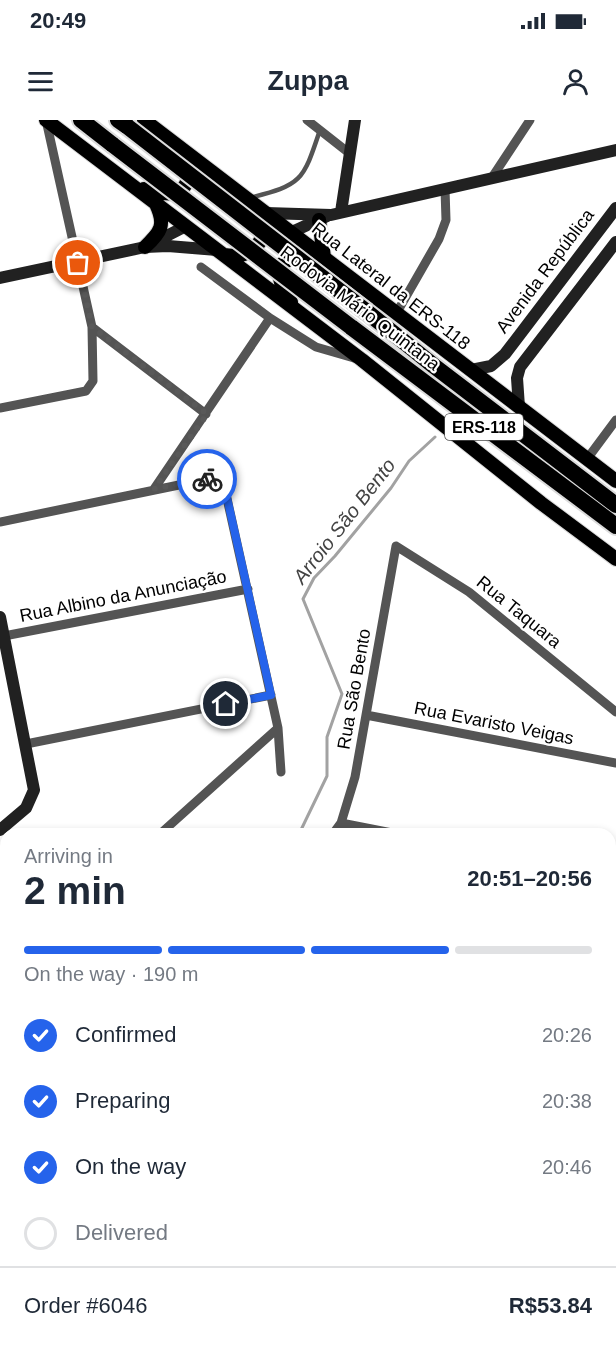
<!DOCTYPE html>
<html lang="en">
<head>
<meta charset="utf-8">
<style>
  body { margin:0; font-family:Helvetica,sans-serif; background:#f2f2f3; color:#1f2937; height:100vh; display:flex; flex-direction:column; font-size:22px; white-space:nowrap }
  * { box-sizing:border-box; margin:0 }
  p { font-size:20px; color:#747a83 }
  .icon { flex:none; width:33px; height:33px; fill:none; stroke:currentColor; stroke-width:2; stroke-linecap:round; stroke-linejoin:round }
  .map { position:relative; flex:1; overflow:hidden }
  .panel { position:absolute; left:0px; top:708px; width:616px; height:530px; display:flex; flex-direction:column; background:#fff; border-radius:18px 18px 0 0; box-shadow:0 3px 9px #0003 }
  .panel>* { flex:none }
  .pin { position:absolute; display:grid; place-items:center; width:51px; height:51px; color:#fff; margin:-26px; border:3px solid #fff; border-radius:50%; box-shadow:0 2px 6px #0007 }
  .courier { position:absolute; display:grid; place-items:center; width:60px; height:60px; margin:-30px; border:4px solid #2563eb; border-radius:50%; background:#fff; color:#222; box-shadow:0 2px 8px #0007 }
  .head em { font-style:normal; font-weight:800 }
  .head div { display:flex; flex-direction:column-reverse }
  .head { display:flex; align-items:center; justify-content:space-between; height:102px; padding:0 24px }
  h1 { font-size:39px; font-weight:800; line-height:45px }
  .bar { display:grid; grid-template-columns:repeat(4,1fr); gap:9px 6px; align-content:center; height:72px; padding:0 24px }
  .bar i { height:8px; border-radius:4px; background:#e0e1e3 }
  .bar .current { background:#2563eb }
  .bar p { grid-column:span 4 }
  .line { display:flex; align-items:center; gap:15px; padding:0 24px; border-top:2px solid #e0e1e3 }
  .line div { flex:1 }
  ol { padding:0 24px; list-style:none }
  li { display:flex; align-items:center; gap:18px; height:66px }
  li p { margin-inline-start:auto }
  li .icon { padding:6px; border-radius:50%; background:#2563eb; color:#fff; stroke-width:4 }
  li:last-child { color:#747a83 }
  li i { width:33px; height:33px; border:3px solid #e0e1e3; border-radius:50% }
  .status { display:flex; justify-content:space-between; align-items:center; height:42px; padding:0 30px; background:#fff; direction:ltr }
  .status svg { height:16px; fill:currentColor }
  header { display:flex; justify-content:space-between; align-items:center; height:78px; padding:0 24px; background:#fff; font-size:27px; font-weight:800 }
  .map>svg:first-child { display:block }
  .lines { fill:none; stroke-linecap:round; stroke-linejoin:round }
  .stream { stroke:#a2a2a2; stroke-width:3 }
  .primary-casing { stroke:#dbdbdb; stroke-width:16 }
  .highway-casing { stroke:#dbdbdb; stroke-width:20 }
  .lane { stroke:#545454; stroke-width:4.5 }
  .street { stroke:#545454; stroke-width:9 }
  .secondary { stroke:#212121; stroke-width:12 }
  .primary { stroke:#000; stroke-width:14 }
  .highway { stroke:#000; stroke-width:16 }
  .highway-bridge-casing { stroke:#dbdbdb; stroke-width:20; stroke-linecap:butt }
  .highway-bridge { stroke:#000; stroke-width:16 }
  .done { stroke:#595959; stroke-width:6; stroke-dasharray:0 10.8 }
  .route { stroke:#2563eb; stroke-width:8 }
  .labels { text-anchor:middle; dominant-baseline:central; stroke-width:4.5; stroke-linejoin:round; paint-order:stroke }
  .shield { fill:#fff; stroke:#4c4c4c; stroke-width:1.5 }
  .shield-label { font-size:16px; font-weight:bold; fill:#000 }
  .street-label { font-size:18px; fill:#000; stroke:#fff }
  .water-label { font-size:20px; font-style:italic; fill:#434343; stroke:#fff }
</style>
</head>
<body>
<div class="status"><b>20:49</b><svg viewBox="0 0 49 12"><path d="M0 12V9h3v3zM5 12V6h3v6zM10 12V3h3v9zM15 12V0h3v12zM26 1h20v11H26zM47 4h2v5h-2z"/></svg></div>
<header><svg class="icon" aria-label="menu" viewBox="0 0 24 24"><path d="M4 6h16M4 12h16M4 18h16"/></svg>Zuppa<svg class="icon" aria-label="person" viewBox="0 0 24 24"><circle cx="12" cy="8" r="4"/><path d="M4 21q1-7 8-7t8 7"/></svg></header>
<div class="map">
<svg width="616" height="1237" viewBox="0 0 616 1237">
  <rect width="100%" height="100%" fill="#fff"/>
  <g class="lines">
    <path class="stream" d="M 299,714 L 327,656 L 327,617 L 342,574 L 303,479 L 314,458 L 335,436 L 391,368 L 409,341 L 435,317
      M 247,1232 L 250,1237"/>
    <g class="primary-casing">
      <path id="primary" d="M 46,0 L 362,240 L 541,383 L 616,439
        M 144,0 L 616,361
        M 144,69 L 150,72 L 176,74 C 188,66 190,59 185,45
        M 319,100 L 324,137
        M 145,127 C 161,112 166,105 156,84
        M 224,135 C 246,139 265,127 264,103
        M 291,182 C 278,162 269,137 303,138"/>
    </g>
    <g class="highway-casing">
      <path id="highway" d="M 81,0 L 113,25
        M 118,0 L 128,7
        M 367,192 L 434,246 L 616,385
        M 351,207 L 616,406"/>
    </g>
    <path class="lane" d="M 249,78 C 302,65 303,61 320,10"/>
    <path class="street" d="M 307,0 L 349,33
      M 491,59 L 530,0
      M 201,147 L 270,198 L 316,227 L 354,238
      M 396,194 L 439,119 L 446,100 L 445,69
      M 92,207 L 206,294
      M 0,288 L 86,271 L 93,261 L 92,207 L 46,0
      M 587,339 L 616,300
      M 154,369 L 270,198
      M 0,402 L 208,359 L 224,365 L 278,608 L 281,652
      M 4,516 L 248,469
      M 366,595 L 616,643
      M 26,624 L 271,575
      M 341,703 L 397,714
      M 160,714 L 278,608
      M 333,714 L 341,703 L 355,657 L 396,426 L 469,472 L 616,592
      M 610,756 L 616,757
      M 0,857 L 6,851
      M 610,920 L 616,922
      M 610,992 L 616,976
      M 610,1131 L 616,1128
      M 610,1145 L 616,1147
      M 610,1198 L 616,1207
      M 0,1209 L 6,1219
      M 13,1232 L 16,1237
      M 522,1232 L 526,1237
      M 23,1237 L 31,1232
      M 430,1237 L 439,1232"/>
    <path class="secondary" d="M 341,92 L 355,0
      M 266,93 L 331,95 L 616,30
      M 292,112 L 327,96
      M 149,125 L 186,106
      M 0,158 L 145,127 L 168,126 L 217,130
      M 471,250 L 491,246 L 505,234 L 616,88
      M 519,287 L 517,258 L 520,247 L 616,122
      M 0,497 L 34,670 L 26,688 L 0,710
      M 0,974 L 6,975
      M 610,1049 L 616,1051
      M 379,1232 L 382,1237
      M 415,1232 L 418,1237
      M 288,1237 L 289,1232"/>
    <use href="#primary" class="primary"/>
    <use href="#highway" class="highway"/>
    <g class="highway-bridge-casing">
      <path id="highway-bridge" d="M 128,7 L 367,192
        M 113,25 L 351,207"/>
    </g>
    <use href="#highway-bridge" class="highway-bridge"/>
  </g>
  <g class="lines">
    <path class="done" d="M 78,143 L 92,207 L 207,294 L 154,369 L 207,359"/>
    <path class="route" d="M 207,359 L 224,364 L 271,575 L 226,584"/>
  </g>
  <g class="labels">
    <rect class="shield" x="445" y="294" width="78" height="26" rx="4.5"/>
    <g class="shield-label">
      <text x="484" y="307">ERS-118</text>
    </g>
    <g class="street-label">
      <text transform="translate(545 151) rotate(-53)">Avenida República</text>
      <text transform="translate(391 166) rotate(38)">Rua Lateral da ERS-118</text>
      <text transform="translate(360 188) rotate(37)">Rodovia Mário Quintana</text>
      <text transform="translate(123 476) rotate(-11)">Rua Albino da Anunciação</text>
      <text transform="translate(519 492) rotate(39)">Rua Taquara</text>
      <text transform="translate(354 569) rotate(-80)">Rua São Bento</text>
      <text transform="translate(494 603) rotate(11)">Rua Evaristo Veigas</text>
    </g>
    <g class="water-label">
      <text transform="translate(344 401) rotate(-52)">Arroio São Bento</text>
    </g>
  </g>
</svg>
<div class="pin" style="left:78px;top:143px;background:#ea580c"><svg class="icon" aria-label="bag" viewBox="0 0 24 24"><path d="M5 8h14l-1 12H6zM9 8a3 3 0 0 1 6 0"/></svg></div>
<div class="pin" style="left:226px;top:584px;background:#1f2937"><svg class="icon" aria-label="home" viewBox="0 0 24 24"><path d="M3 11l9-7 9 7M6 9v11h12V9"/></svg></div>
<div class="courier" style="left:207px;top:359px"><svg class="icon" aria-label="bike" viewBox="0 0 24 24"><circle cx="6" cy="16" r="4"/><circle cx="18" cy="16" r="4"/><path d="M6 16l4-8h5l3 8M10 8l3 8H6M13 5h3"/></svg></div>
<section class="panel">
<div class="head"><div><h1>2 min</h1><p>Arriving in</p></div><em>20:51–20:56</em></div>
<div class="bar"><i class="current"></i><i class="current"></i><i class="current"></i><i></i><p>On the way · 190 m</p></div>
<ol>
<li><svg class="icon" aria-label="check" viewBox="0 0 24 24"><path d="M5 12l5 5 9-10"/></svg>Confirmed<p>20:26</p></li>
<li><svg class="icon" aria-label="check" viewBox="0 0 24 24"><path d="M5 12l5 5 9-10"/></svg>Preparing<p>20:38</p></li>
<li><svg class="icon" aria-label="check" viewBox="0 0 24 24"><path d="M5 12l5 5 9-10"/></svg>On the way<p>20:46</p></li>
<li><i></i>Delivered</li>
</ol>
<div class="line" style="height:78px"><div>Order #6046</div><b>R$53.84</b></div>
</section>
</div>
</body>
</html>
